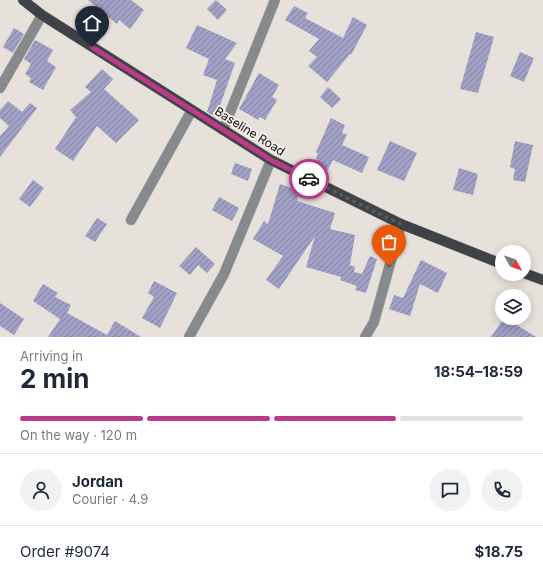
<!DOCTYPE html>
<html lang="en">
<head>
<meta charset="utf-8">
<style>
  body { margin:0; font-family:Inter,sans-serif; background:#f2f2f3; color:#1f2937; height:100vh; display:flex; flex-direction:column; font-size:15px; white-space:nowrap }
  * { box-sizing:border-box; margin:0 }
  p { font-size:13px; color:#747a83 }
  .icon { flex:none; width:22px; height:22px; fill:none; stroke:currentColor; stroke-width:2; stroke-linecap:round; stroke-linejoin:round }
  .map { position:relative; height:337px; overflow:hidden }
  .side { display:flex; flex-direction:column; background:#fff; flex:1 }
  .side>* { flex:none }
  .needle { width:26px; rotate:130deg }
  .fabs { position:absolute; left:495px; top:245px; display:grid; gap:8px }
  .fabs a { display:grid; place-items:center; width:36px; height:36px; border-radius:50%; background:#fff; box-shadow:0 2px 10px #0003; font-size:20px }
  .pin { position:absolute; display:grid; place-items:center; width:34px; height:34px; color:#fff; margin:-41px -17px; border-radius:50% 50% 50% 0; rotate:-45deg; box-shadow:0 0 4px #0007 }
  .pin .icon { rotate:45deg }
  .courier { position:absolute; display:grid; place-items:center; width:40px; height:40px; margin:-20px; border:3px solid #ba3c89; border-radius:50%; background:#fff; color:#222; box-shadow:0 1px 5px #0007 }
  .head em { font-style:normal; font-weight:700 }
  .head div { display:flex; flex-direction:column-reverse }
  .head { display:flex; align-items:center; justify-content:space-between; height:68px; padding:0 20px }
  h1 { font-size:26px; font-weight:700; line-height:30px }
  .bar { display:grid; grid-template-columns:repeat(4,1fr); gap:6px 4px; align-content:center; height:48px; padding:0 20px }
  .bar i { height:5px; border-radius:3px; background:#e0e1e3 }
  .bar .current { background:#ba3c89 }
  .bar p { grid-column:span 4 }
  .line { display:flex; align-items:center; gap:10px; padding:0 20px; border-top:1px solid #e0e1e3 }
  .line div { flex:1 }
  .round { display:grid; place-items:center; flex:none; width:42px; height:42px; border-radius:21px; background:#f2f2f3 }
  .map>svg:first-child { display:block }
  .building { fill:url(#building-hatch) }
  .lines { fill:none; stroke-linecap:round; stroke-linejoin:round }
  .minor-casing { stroke:#c0bbb6; stroke-width:11 }
  .primary-casing { stroke:#c0bbb6; stroke-width:11 }
  .minor { stroke:#878a8c; stroke-width:10 }
  .primary { stroke:#3f4347; stroke-width:10 }
  .done { stroke:#5c5956; stroke-width:4; stroke-dasharray:0 7.2 }
  .route { stroke:#ba3c89; stroke-width:5 }
  .labels { text-anchor:middle; dominant-baseline:central; stroke-width:3.5; stroke-linejoin:round; paint-order:stroke }
  .street-label { font-size:12px; fill:#11100e; stroke:#f3eee9 }
</style>
</head>
<body>
<div class="map">
<svg width="543" height="337" viewBox="0 0 543 337">
  <defs>
    <pattern id="building-hatch" width="6" height="6" patternUnits="userSpaceOnUse"><rect width="6" height="6" fill="#a1a0c5"/><path d="M-1 1l2-2M0 6l6-6M5 7l2-2" fill="none" stroke="#82819e"/></pattern>
  </defs>
  <rect width="100%" height="100%" fill="#e6e1db"/>
  <path class="building" d="M 88,0 L 131,0 L 144,10 L 130,29 L 119,20 L 117,24 Z
    M 216,0 L 227,10 L 218,20 L 207,9 Z
    M 294,6 L 308,13 L 305,18 L 343,38 L 353,17 L 367,25 L 351,55 L 350,54 L 327,82 L 308,66 L 317,57 L 309,51 L 319,39 L 285,20 Z
    M 197,25 L 237,43 L 225,59 L 235,63 L 216,117 L 207,112 L 217,80 L 203,75 L 209,59 L 186,48 Z
    M 14,28 L 24,34 L 13,53 L 3,47 Z
    M 476,32 L 494,37 L 478,93 L 460,89 Z
    M 35,40 L 53,50 L 47,61 L 56,67 L 43,90 L 29,82 L 31,78 L 25,74 L 31,64 L 24,59 Z
    M 520,52 L 534,58 L 524,82 L 510,76 Z
    M 102,69 L 113,79 L 104,89 L 139,120 L 116,143 L 97,126 L 73,161 L 55,149 L 76,117 L 70,110 L 91,92 L 85,87 Z
    M 259,73 L 279,85 L 272,97 L 277,100 L 265,120 L 260,117 L 258,120 L 239,109 Z
    M 328,87 L 341,99 L 332,108 L 320,97 Z
    M 8,101 L 22,112 L 30,103 L 37,108 L 0,157 L 0,136 L 9,126 L 0,118 L 0,110 Z
    M 331,118 L 345,125 L 342,133 L 347,135 L 342,145 L 369,157 L 362,173 L 333,160 L 327,171 L 313,165 L 318,154 L 316,152 Z
    M 390,141 L 417,153 L 404,181 L 377,170 Z
    M 515,141 L 533,145 L 525,182 L 513,180 L 515,169 L 510,167 Z
    M 235,163 L 252,169 L 248,181 L 231,174 Z
    M 459,168 L 478,174 L 473,195 L 453,190 Z
    M 33,180 L 44,188 L 30,207 L 19,199 Z
    M 280,184 L 300,191 L 297,201 L 335,213 L 330,229 L 355,235 L 350,265 L 355,267 L 354,272 L 362,274 L 370,256 L 377,259 L 366,293 L 355,290 L 357,286 L 340,280 L 341,277 L 306,267 L 315,236 L 279,289 L 266,280 L 283,256 L 253,239 L 264,221 L 268,224 Z
    M 219,197 L 239,208 L 232,221 L 212,210 Z
    M 97,218 L 107,224 L 95,242 L 85,236 Z
    M 196,247 L 215,264 L 207,273 L 198,265 L 190,275 L 179,266 Z
    M 421,260 L 447,273 L 438,293 L 420,284 L 410,316 L 389,309 L 394,295 L 403,298 Z
    M 154,281 L 177,293 L 160,328 L 142,318 L 154,297 L 148,293 Z
    M 43,284 L 58,293 L 55,297 L 71,305 L 67,313 L 107,335 L 115,321 L 141,337 L 48,337 L 60,319 L 33,301 Z
    M 0,303 L 24,319 L 14,335 L 0,326 Z
    M 504,318 L 522,318 L 517,325 L 536,337 L 491,337 Z"/>
  <g class="lines">
    <g class="minor-casing">
      <path id="minor" d="M 0,88 L 42,15
        M 223,130 L 275,0
        M 131,220 L 192,110
        M 189,337 L 224,274 L 271,160
        M 365,337 L 374,322 L 401,224"/>
    </g>
    <g class="primary-casing">
      <path id="primary" d="M 23,0 L 42,15 L 271,160 L 401,224 L 502,264
        M 524,273 L 543,280"/>
    </g>
    <use href="#minor" class="minor"/>
    <use href="#primary" class="primary"/>
  </g>
  <g class="lines">
    <path class="done" d="M 309,179 L 400,224 L 389,266"/>
    <path class="route" d="M 92,47 L 271,160 L 309,179"/>
  </g>
  <g class="labels">
    <g class="street-label">
      <text transform="translate(250 131) rotate(32)">Baseline Road</text>
    </g>
  </g>
</svg>
<div class="fabs">
<a><svg class="needle" viewBox="-14 -14 28 28"><path d="M0-13l5 13h-10z" fill="#e53935"/><path d="M0 13l5-13h-10z" fill="#747a83"/></svg></a>
<a><svg class="icon" aria-label="layers" viewBox="0 0 24 24"><path d="M12 4l9 5-9 5-9-5zM3 14l9 5 9-5"/></svg></a>
</div>
<div class="pin" style="left:389px;top:266px;background:#ea580c"><svg class="icon" aria-label="bag" viewBox="0 0 24 24"><path d="M5 8h14l-1 12H6zM9 8a3 3 0 0 1 6 0"/></svg></div>
<div class="pin" style="left:92px;top:47px;background:#1f2937"><svg class="icon" aria-label="home" viewBox="0 0 24 24"><path d="M3 11l9-7 9 7M6 9v11h12V9"/></svg></div>
<div class="courier" style="left:309px;top:179px"><svg class="icon" aria-label="car" viewBox="0 0 24 24"><path d="M5 17H2v-5l4-1 3-4h7l3 4 3 1v5h-3M9 17h6M6 11h13"/><circle cx="7" cy="17" r="2"/><circle cx="17" cy="17" r="2"/></svg></div>
</div>
<section class="side">
<div class="head"><div><h1>2 min</h1><p>Arriving in</p></div><em>18:54–18:59</em></div>
<div class="bar"><i class="current"></i><i class="current"></i><i class="current"></i><i></i><p>On the way · 120 m</p></div>
<div class="line" style="height:72px"><a class="round"><svg class="icon" aria-label="person" viewBox="0 0 24 24"><circle cx="12" cy="8" r="4"/><path d="M4 21q1-7 8-7t8 7"/></svg></a><div><b>Jordan</b><p>Courier · 4.9</p></div><a class="round"><svg class="icon" aria-label="chat" viewBox="0 0 24 24"><path d="M4 5h16v11H9l-5 4z"/></svg></a><a class="round"><svg class="icon" aria-label="phone" viewBox="0 0 24 24"><path d="M5 4h4l2 5-3 2q2 4 5 5l2-3 5 2v4C11 20 4 13 5 4z"/></svg></a></div>
<div class="line" style="height:52px"><div>Order #9074</div><b>$18.75</b></div>
</section>
</body>
</html>
